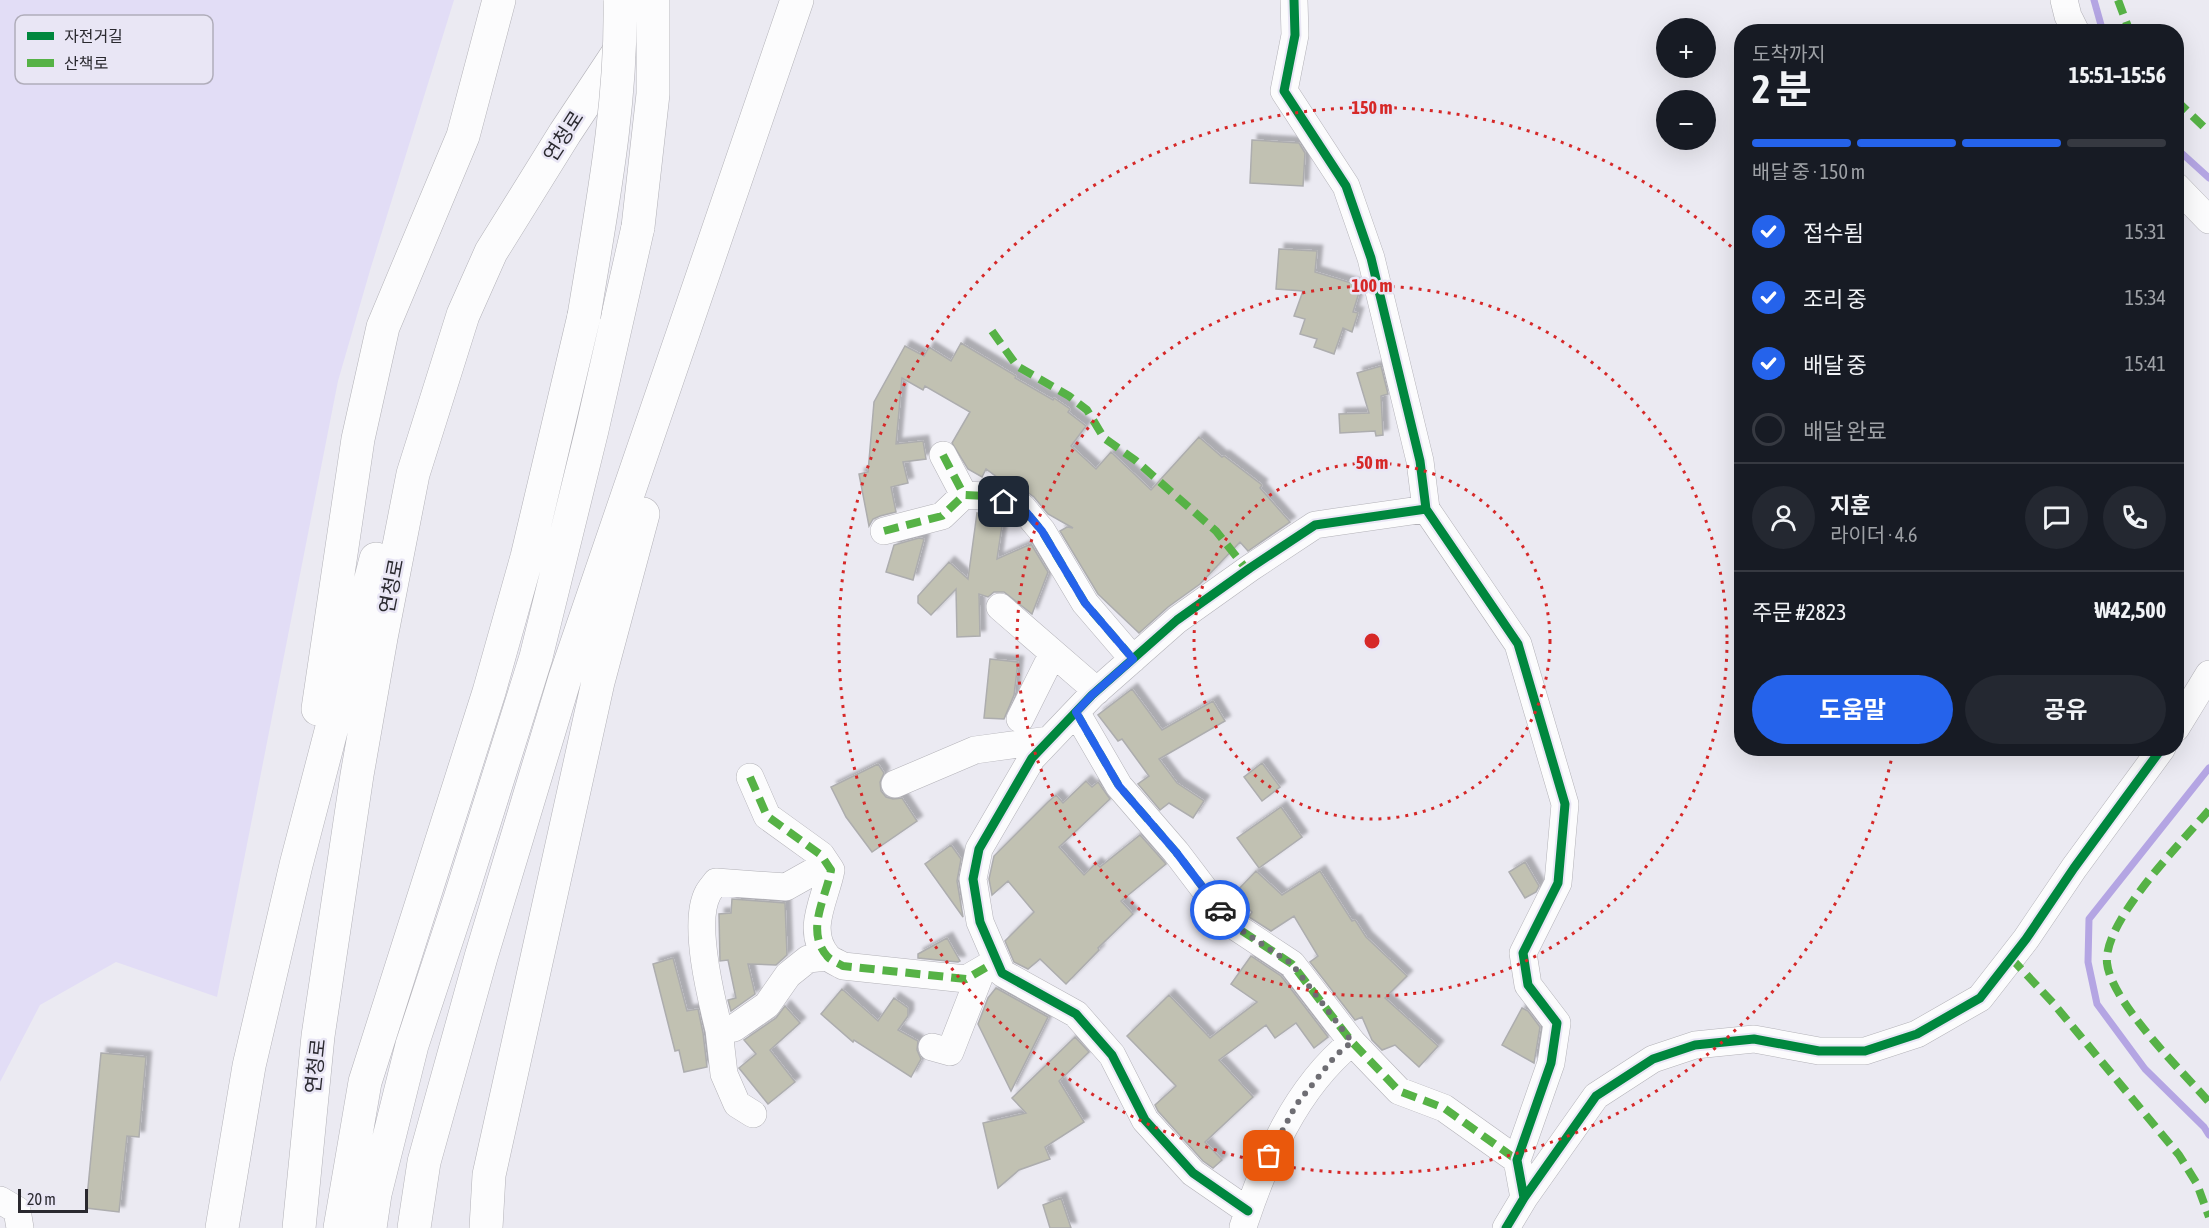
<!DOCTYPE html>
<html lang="ko">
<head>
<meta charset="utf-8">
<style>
  body { margin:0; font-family:"Asap Condensed","Noto Sans KR",sans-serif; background:#242831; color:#f1f3f6; height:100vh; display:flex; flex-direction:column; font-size:22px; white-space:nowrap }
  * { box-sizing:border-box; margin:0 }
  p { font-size:20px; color:#9ea1a6 }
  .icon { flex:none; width:33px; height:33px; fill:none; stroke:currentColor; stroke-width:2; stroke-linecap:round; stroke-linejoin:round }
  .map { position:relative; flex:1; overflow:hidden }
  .side { position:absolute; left:1734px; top:24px; width:450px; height:732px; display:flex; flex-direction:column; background:#171b24; border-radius:24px; box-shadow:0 6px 24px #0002 }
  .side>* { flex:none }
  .fabs { position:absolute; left:1656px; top:18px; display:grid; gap:12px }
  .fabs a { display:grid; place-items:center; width:60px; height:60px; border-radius:50%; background:#171b24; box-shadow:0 6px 24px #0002; font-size:30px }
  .scale { position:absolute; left:18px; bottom:15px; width:70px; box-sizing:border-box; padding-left:6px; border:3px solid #2a292f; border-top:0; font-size:16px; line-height:21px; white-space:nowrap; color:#2a292f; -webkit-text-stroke:4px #e9e6f5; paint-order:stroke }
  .pin { position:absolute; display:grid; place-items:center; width:51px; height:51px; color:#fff; margin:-26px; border-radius:12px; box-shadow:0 3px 9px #0006 }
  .courier { position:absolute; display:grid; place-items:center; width:60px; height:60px; margin:-30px; border:4px solid #2563eb; border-radius:50%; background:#fff; color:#222; box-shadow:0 2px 8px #0007 }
  .headline em { font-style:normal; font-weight:700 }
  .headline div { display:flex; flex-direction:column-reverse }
  .headline { display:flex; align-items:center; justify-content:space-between; height:102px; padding:0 18px }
  h1 { font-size:39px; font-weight:700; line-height:45px }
  .bar { display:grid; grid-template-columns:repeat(4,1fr); gap:9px 6px; align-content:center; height:72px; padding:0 18px }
  .bar i { height:8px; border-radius:4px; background:#363941 }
  .bar .selected { background:#2563eb }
  .bar p { grid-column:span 4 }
  .line { display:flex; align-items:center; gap:15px; padding:0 18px; border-top:2px solid #363941 }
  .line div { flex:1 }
  .round { display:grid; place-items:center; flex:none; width:63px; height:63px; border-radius:32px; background:#242831 }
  ol { padding:0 18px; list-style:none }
  li { display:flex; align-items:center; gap:18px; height:66px }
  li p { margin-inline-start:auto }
  li .icon { padding:6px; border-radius:50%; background:#2563eb; color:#fff; stroke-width:4 }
  li:last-child { color:#9ea1a6 }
  li i { width:33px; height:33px; border:3px solid #363941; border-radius:50% }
  .primary-button { display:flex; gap:12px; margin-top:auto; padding:12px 18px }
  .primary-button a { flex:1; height:69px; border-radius:36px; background:#2563eb; color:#fff; font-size:24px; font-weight:700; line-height:69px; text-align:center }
  .primary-button a+a { background:#242831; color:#f1f3f6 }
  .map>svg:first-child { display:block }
  .green { fill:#e2ddf6 }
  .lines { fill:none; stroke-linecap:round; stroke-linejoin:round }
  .stream { stroke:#b4a5e3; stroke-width:7 }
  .building { fill:#c1c1b2; stroke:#adadae; stroke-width:1.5; filter:url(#shadow) }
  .minor-casing { stroke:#b3b2b8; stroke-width:28 }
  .highway-casing { stroke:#b3b2b8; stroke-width:34 }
  .minor { stroke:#fcfcfd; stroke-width:27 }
  .highway { stroke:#fcfcfd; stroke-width:33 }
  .highway-bridge-casing { stroke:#b3b2b8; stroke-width:34; stroke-linecap:butt }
  .highway-bridge { stroke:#fcfcfd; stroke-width:33 }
  .quiet { stroke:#56b246; stroke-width:8; stroke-dasharray:15 8; stroke-linecap:butt }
  .cycleway-casing { stroke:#e9e6f5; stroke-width:13 }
  .cycleway { stroke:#00873e; stroke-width:9 }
  .done { stroke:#6e6d73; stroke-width:6; stroke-dasharray:0 10.8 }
  .route { stroke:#2563eb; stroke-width:8 }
  .ring { fill:none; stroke:#d62828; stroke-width:3; stroke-dasharray:3 6 }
  .labels { text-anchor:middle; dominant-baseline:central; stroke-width:5; stroke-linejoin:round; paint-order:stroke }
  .street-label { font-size:20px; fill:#2a292f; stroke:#e9e6f5 }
  .key { fill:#e9e6f5; stroke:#b0adba; stroke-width:1.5 }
  .key-label { font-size:16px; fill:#2a292f }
  .centre { fill:#d62828; stroke:#e9e6f5; stroke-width:3 }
  .ring-label { font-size:18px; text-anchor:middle; font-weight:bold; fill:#d62828; stroke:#e9e6f5; stroke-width:5; stroke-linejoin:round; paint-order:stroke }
</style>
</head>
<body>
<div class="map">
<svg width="2209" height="1228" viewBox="0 0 2209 1228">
  <defs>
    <filter id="shadow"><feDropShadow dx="5.5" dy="-5.5" stdDeviation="1.5" flood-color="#0004"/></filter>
  </defs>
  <rect width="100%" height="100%" fill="#ebeaf2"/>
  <path class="green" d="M 0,0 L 454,0 L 371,267 L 338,381 L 217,997 L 116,962 L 40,1005 L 0,1082 Z"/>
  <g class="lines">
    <path class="stream" d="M 2094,0 L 2103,32
      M 2176,148 L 2209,178
      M 2209,768 L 2089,919 L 2088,962 L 2097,1004 L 2145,1069 L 2204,1127 L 2209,1135"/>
  </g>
  <path class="building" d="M 1252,140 L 1299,143 L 1305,153 L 1303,186 L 1250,183 Z
    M 1279,249 L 1317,251 L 1315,272 L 1361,286 L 1353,312 L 1358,313 L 1352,332 L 1343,328 L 1334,354 L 1314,347 L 1317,339 L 1300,334 L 1305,319 L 1294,316 L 1303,291 L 1276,289 Z
    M 961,343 L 1016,376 L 1015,378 L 1053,400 L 1054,398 L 1070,409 L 1068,412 L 1086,426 L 1071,446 L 1096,469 L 1111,452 L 1151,490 L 1199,437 L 1222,457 L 1224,456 L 1262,485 L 1260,488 L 1290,522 L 1248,551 L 1240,542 L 1200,584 L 1168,607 L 1139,633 L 1098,594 L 1060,531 L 1067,527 L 1073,528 L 1048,514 L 1034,497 L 1027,492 L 1009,486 L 986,469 L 982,477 L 968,469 L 952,443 L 970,412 L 925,386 L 923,390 L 902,378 L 896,444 L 923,441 L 926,459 L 903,462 L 908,483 L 891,487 L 896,512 L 880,516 L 873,519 L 869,526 L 859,474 L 868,472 L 874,402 L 905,346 L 924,356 L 929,347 L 951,361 Z
    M 1381,366 L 1388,394 L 1381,396 L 1383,435 L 1376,436 L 1375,431 L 1340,433 L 1339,414 L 1369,413 L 1357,373 Z
    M 977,513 L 1003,518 L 997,559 L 1031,544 L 1048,572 L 1032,614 L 1004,592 L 994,592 L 988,597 L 979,594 L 980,636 L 957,637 L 956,589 L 931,615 L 918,603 L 918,596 L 949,562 L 968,579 Z
    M 919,538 L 924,539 L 913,580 L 886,572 L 894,545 Z
    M 990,659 L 1018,662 L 1014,695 L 1004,719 L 984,718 Z
    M 1132,689 L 1162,730 L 1213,701 L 1225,721 L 1159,759 L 1177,783 L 1204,801 L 1193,818 L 1169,803 L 1160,810 L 1138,784 L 1149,776 L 1122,739 L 1118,741 L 1098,715 Z
    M 1262,763 L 1280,787 L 1262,801 L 1244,777 Z
    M 878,764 L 884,773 L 880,782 L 881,791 L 886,797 L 893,799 L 902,798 L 917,821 L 872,852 L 846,817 L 831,787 Z
    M 1086,781 L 1092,787 L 1098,782 L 1110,799 L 1059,847 L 1084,875 L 1096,863 L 1100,867 L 1140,835 L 1166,864 L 1121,901 L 1133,914 L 1098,948 L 1099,950 L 1066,984 L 1040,959 L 1028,969 L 1014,962 L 1005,941 L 1034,912 L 1008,881 L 992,895 L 989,879 L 994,856 L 1048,802 L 1056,795 L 1063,803 Z
    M 1281,807 L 1302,837 L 1259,868 L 1237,838 Z
    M 951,845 L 961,859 L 957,881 L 963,917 L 925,864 Z
    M 1525,862 L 1539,886 L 1536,892 L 1525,898 L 1509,872 Z
    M 1256,871 L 1282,895 L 1320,871 L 1352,921 L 1355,920 L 1366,937 L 1407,976 L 1385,998 L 1438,1046 L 1419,1067 L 1395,1045 L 1382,1050 L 1372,1040 L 1362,1017 L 1355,1020 L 1310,962 L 1318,956 L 1294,916 L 1271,931 L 1249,917 L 1252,912 L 1234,894 Z
    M 732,899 L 785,903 L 787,955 L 776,965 L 748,964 L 755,994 L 731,1011 L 728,1000 L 736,998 L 728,960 L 720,961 L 719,914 L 731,913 Z
    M 947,938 L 960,961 L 958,962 L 918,958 L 918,954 Z
    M 1251,956 L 1281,976 L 1328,1037 L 1314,1048 L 1296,1023 L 1275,1038 L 1266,1025 L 1219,1060 L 1253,1097 L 1205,1142 L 1222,1160 L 1213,1168 L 1203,1161 L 1158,1111 L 1155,1105 L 1176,1086 L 1127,1036 L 1169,995 L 1210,1038 L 1257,1002 L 1231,984 Z
    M 673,958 L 687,1011 L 698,1009 L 703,1033 L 707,1067 L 684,1072 L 679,1050 L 675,1051 L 653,964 Z
    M 996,988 L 1048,1017 L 1011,1091 L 978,1024 L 988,998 Z
    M 842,989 L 878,1021 L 894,998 L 908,1008 L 908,1016 L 898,1030 L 918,1041 L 917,1050 L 921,1059 L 911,1077 L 854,1040 L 853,1042 L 821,1014 Z
    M 785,1006 L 800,1023 L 770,1050 L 795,1082 L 768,1104 L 739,1068 L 756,1054 L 744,1040 L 776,1018 Z
    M 1522,1008 L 1528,1011 L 1540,1027 L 1534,1063 L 1502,1045 Z
    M 1075,1037 L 1089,1052 L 1059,1081 L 1084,1122 L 1045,1147 L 1050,1159 L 1019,1170 L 998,1188 L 983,1123 L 1026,1113 L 1012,1098 Z
    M 101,1053 L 146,1057 L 139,1137 L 127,1136 L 119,1212 L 86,1208 Z
    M 1061,1198 L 1071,1228 L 1050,1228 L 1043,1205 Z"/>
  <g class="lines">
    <g class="minor-casing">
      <path id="minor" d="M 1294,0 L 1295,35 L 1284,91 L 1346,186 L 1371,258 L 1420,461 L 1426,509 L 1518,644 L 1565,804 L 1558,883 L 1523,953 L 1528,985 L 1557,1023 L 1551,1063 L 1517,1160 L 1524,1198
        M 2064,0 L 2068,16 L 2076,32
        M 2176,186 L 2209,220
        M 943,455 L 964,495
        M 884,531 L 942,516 L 964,495 L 986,496 L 1022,507 L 1042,531 L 1085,603 L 1133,659
        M 1000,607 L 1097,691
        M 1076,712 L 1119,786 L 1176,852 L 1230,923 L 1292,964 L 1352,1042 L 1399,1091 L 1444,1108 L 1517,1160
        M 1020,719 L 1053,653
        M 2176,728 L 2209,674
        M 750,777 L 767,816 L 821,855 L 831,870 C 826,898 805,930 827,956 C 830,960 838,963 843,966 L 966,979 L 997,961
        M 895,784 L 975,750 L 1049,740
        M 827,864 L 786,887 L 716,882 C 714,885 710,889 708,893 C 692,922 711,998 719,1030 L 734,1028 L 767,1005 L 788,975 L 808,959 L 827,957
        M 719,1030 L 724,1074 L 737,1104 L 753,1114
        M 932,1047 L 950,1052 L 982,970
        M 0,1200 L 17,1210 L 20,1228
        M 1248,1211 L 1193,1173 L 1145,1120 L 1112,1055 L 1076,1014 L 1002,973 L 980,922 L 973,879 L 979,849 L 1032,758 L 1092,695 L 1177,620 L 1250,568 L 1315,525 L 1426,509
        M 1243,1227 C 1266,1158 1295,1089 1352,1042
        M 1506,1228 L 1524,1198 L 1596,1096 L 1653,1059 L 1695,1045 L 1754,1039 L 1819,1051 L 1865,1051 L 1917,1034 L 1980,998 L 2026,939 L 2074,868 L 2162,748"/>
    </g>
    <g class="highway-casing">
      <path id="highway" d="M 318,709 L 358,439 L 383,327 L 463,136 L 499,0
        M 222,1228 L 249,1066 L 296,865 L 376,559
        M 299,1228 L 318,1036 L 357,775 L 381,638 L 413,474 L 463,315 L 491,252 L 565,133 L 626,41
        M 340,1228 L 365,1082 L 489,692 L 527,557 L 584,316
        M 370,1228 L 375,1194 L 412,1045 L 461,896 L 536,657 L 592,430 L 638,227
        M 414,1228 L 424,1162 L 481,957 L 565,678 L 797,0
        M 486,1228 L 489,1175 L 598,682 L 643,514"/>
    </g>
    <use href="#minor" class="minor"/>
    <use href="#highway" class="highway"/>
    <g class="highway-bridge-casing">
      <path id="highway-bridge" d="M 638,227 L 653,94 L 653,0
        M 584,316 C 601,211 622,106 620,0"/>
    </g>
    <use href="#highway-bridge" class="highway-bridge"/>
    <path class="quiet" d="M 2118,0 L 2130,32
      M 2176,100 L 2209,132
      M 992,331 L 1017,366 L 1069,396 L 1087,410 L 1104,438 L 1135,460 L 1216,531 L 1247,570
      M 943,455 L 964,495
      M 884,531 L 942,516 L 964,495 L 986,496 L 1022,507 L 1042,531 L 1085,603 L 1133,659
      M 1076,712 L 1119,786 L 1176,852 L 1230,923 L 1292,964 L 1352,1042 L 1399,1091 L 1444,1108 L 1517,1160
      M 750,777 L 767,816 L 821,855 L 831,870 C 826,898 805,930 827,956 C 830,960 838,963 843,966 L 966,979 L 997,961
      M 2209,810 C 2182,842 2103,921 2107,963 C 2111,1002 2182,1071 2209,1102
      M 2011,958 L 2053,1003 L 2179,1155 L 2197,1184 L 2209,1217"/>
    <g class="cycleway-casing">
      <path id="cycleway" d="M 1294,0 L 1295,35 L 1284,91 L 1346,186 L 1371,258 L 1420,461 L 1426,509 L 1518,644 L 1565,804 L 1558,883 L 1523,953 L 1528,985 L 1557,1023 L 1551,1063 L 1517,1160 L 1524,1198
        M 1248,1211 L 1193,1173 L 1145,1120 L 1112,1055 L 1076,1014 L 1002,973 L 980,922 L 973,879 L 979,849 L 1032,758 L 1092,695 L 1177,620 L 1250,568 L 1315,525 L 1426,509
        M 1506,1228 L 1524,1198 L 1596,1096 L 1653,1059 L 1695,1045 L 1754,1039 L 1819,1051 L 1865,1051 L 1917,1034 L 1980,998 L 2026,939 L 2074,868 L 2162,748"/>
    </g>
    <use href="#cycleway" class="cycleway"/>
  </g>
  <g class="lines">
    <path class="done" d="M 1220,910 L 1230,923 L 1292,964 L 1352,1042 L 1336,1055 L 1296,1105 L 1269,1156"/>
    <path class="route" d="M 1004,502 L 1022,507 L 1042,531 L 1085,603 L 1133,659 L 1092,695 L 1076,712 L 1119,786 L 1176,852 L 1220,910"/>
  </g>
  <g class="ring">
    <circle cx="1372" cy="641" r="178"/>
    <circle cx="1372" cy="641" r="355"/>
    <path d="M1893 752A533 533 0 1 1 1739 254"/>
  </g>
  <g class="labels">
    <g class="street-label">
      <text transform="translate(563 136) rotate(-57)">연청로</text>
      <text transform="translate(391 586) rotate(-79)">연청로</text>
      <text transform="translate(315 1066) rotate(-84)">연청로</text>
    </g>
  </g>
  <rect x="15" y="15" width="198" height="69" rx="9" class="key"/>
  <rect x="27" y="32" width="27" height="8" fill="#00873e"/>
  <rect x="27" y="59" width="27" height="8" fill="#56b246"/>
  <g class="key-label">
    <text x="64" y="42">자전거길</text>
    <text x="64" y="69">산책로</text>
  </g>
  <circle cx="1372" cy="641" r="9" class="centre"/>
  <g class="ring-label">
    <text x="1372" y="114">150 m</text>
    <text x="1372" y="292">100 m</text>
    <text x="1372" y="469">50 m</text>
  </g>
</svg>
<div class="fabs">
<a>+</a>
<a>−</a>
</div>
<div class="scale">20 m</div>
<div class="pin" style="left:1269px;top:1156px;background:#ea580c"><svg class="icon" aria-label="bag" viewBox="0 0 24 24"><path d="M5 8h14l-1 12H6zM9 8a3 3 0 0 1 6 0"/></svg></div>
<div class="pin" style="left:1004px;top:502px;background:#1f2937"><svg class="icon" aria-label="home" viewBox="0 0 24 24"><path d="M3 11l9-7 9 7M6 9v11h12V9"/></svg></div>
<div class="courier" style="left:1220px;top:910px"><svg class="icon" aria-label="car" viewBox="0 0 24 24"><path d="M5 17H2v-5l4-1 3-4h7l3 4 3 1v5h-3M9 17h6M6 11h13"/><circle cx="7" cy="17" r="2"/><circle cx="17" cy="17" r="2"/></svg></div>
<section class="side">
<div class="headline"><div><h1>2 분</h1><p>도착까지</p></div><em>15:51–15:56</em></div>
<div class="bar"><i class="selected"></i><i class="selected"></i><i class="selected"></i><i></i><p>배달 중 · 150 m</p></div>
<ol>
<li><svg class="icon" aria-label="check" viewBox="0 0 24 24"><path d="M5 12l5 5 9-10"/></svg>접수됨<p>15:31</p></li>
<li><svg class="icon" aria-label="check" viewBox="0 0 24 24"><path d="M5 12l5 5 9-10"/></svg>조리 중<p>15:34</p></li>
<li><svg class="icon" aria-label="check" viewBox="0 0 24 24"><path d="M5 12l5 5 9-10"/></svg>배달 중<p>15:41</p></li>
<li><i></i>배달 완료</li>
</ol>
<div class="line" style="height:108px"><a class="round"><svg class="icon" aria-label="person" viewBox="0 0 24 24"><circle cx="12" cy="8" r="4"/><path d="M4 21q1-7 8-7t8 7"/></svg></a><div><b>지훈</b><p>라이더 · 4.6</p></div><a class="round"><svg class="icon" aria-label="chat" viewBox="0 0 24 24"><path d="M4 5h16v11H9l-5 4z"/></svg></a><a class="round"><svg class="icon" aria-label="phone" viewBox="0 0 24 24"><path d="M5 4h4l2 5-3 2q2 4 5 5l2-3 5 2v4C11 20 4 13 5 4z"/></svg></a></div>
<div class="line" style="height:78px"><div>주문 #2823</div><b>₩42,500</b></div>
<div class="primary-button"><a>도움말</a><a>공유</a></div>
</section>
</div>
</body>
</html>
